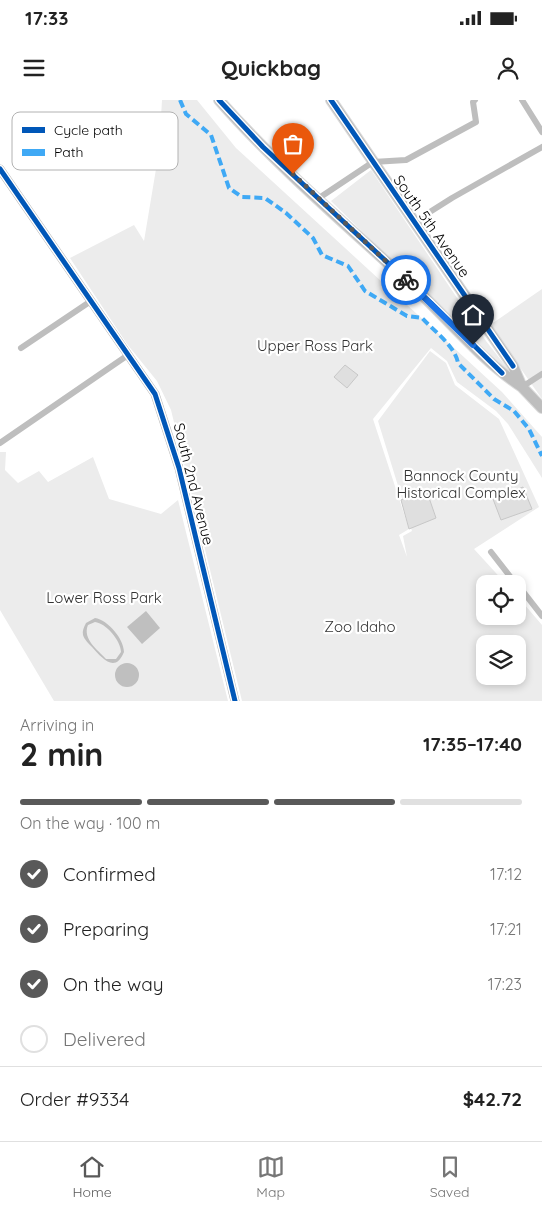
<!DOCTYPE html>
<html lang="en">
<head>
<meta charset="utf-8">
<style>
  body { margin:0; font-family:Quicksand,sans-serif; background:#f2f2f2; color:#222; height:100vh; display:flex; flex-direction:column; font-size:19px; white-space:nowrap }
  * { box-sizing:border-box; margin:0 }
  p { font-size:16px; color:#767676 }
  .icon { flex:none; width:28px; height:28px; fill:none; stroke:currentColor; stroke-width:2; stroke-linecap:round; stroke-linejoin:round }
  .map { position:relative; height:601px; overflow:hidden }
  .drawer { display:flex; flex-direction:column; background:#fff; flex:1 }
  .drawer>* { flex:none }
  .fabs { position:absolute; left:476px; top:475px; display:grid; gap:10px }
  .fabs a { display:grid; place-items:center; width:50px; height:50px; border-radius:10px; background:#fff; box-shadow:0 2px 8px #0003; font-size:25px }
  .pin { position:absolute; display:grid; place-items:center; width:42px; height:42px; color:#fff; margin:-51px -21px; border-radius:50% 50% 50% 0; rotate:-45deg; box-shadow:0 0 5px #0007 }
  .pin .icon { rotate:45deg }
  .courier { position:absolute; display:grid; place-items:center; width:50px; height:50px; margin:-25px; border:4px solid #1a73e8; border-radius:50%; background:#fff; color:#222; box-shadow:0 1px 6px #0007 }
  .headline em { font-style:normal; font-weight:700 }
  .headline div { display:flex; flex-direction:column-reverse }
  .headline { display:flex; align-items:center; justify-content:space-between; height:85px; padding:0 20px }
  h1 { font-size:32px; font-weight:700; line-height:38px }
  .bar { display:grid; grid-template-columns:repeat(4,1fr); gap:8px 5px; align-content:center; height:60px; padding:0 20px }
  .bar i { height:6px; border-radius:4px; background:#e0e0e0 }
  .bar .selected { background:#595959 }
  .bar p { grid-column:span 4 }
  .line { display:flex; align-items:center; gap:12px; padding:0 20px; border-top:1px solid #e0e0e0 }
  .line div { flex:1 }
  ol { padding:0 20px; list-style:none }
  li { display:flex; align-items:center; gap:15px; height:55px }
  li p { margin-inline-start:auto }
  li .icon { padding:5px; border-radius:50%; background:#595959; color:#fff; stroke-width:4 }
  li:last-child { color:#767676 }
  li i { width:28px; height:28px; border:2px solid #e0e0e0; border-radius:50% }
  .status { display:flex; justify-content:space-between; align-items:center; height:35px; padding:0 25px; background:#fff; direction:ltr }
  .status svg { height:14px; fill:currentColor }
  header { display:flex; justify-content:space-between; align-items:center; height:65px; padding:0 20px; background:#fff; font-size:22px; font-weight:700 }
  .tab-bar { display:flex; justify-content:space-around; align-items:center; height:70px; border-top:1px solid #e0e0e0; background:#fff; font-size:14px; color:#767676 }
  .tab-bar a { display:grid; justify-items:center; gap:2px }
  .tab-bar .selected { color:#595959 }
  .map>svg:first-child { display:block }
  .green { fill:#ececec; fill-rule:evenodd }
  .water { fill:#bfbfbf; fill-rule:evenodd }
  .building { fill:#dfdfdf; stroke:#c7c7c7 }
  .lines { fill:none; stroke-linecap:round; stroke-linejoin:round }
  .primary-casing { stroke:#dbdbdb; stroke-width:12 }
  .street { stroke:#bebebe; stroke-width:6 }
  .secondary { stroke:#b8b8b8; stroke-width:9 }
  .primary { stroke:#bebebe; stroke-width:10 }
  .quiet { stroke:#3fa9f5; stroke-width:4; stroke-dasharray:8 4; stroke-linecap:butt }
  .cycleway-casing { stroke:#fff; stroke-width:8 }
  .cycleway { stroke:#0057b8; stroke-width:5 }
  .done { stroke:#595959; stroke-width:5; stroke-dasharray:0 9 }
  .route { stroke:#1a73e8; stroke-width:6 }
  .labels { text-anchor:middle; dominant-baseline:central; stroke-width:4.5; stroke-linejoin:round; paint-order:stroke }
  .street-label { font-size:15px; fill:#000; stroke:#fff }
  .park-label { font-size:15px; fill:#333; stroke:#fff }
  .key { fill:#fff; stroke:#b2b2b2; stroke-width:1 }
  .key-label { font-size:14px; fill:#000 }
</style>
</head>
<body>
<div class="status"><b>17:33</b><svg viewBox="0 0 49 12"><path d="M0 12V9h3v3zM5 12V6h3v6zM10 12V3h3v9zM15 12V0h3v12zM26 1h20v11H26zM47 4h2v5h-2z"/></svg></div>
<header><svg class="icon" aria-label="menu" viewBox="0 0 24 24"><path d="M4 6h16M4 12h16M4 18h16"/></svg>Quickbag<svg class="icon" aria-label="person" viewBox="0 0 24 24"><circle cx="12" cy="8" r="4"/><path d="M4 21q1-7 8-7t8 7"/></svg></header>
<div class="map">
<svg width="542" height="601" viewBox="0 0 542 601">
  <rect width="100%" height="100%" fill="#fff"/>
  <path class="green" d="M 162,0 L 197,0 L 236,48 L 502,292 L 542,337 L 542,378 L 508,324 L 496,311 L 457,282 L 447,261 L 431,248 L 373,319 L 409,429 L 399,435 L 407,457 L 403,436 L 412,431 L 378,321 L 430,251 L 446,263 L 455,285 L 499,319 L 539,407 L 474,449 L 506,484 L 485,484 L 485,516 L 518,516 L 518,497 L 542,525 L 542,601 L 242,601 L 171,310 L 157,281 L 127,244 L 70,158 L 134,125 L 144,141 L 159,51 ZM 485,544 L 518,544 L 518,576 L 485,576 Z
    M 371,70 L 486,241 L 508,269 L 504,271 L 331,101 Z
    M 542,189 L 542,299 L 490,225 Z
    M 0,352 L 6,352 L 5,370 L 18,383 L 39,371 L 48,382 L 93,357 L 109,399 L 161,414 L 178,400 L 228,601 L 54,601 L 0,510 Z"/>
  <path class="water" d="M 146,511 L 160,528 L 142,544 L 127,527 Z
    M 95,518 C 108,520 124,539 124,552 C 115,574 102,558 92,547 C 89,544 84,539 83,535 C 82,531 84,527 86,523 ZM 95,522 C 106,523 121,541 121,552 L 116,559 L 106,559 C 98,550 82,539 88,525 Z
    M115 575a12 12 0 1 1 24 0a12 12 0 1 1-24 0Z"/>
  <path class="building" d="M 345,265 L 358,275 L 347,288 L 334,277 Z
    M 523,387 L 532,409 L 501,420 L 493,399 Z
    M 426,389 L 436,418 L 409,429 L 401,400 Z"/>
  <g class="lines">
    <g class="primary-casing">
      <path id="primary" d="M 219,0 C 277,66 349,127 414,187 C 449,220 481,260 522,287
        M 331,0 L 513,266 L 522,287 L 542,308"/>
    </g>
    <path class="street" d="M 522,0 L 542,32
      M 319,98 L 373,62 L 406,60 L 476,22 L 473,2 L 475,0
      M 414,122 L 452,98 L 542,47
      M 21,248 L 91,201
      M 522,287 L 542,274
      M 0,343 L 128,255
      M 491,452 L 516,484
      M 518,485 L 542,516"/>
    <path class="secondary" d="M 0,69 L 155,294 L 179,368 L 235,601"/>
    <use href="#primary" class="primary"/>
    <path class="quiet" d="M 180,0 L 186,14 L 211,35 L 229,88 L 242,97 L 265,98 L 286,113 L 313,138 L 322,155 L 348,166 L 365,191 L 407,216 L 422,218 C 434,231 455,246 458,263 L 494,299 L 514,311 L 529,329 L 542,356"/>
    <g class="cycleway-casing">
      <path id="cycleway" d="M 219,0 L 263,47 L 431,203 L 502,273
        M 331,0 L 513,266
        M 0,69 L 155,294 L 179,368 L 235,601"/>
    </g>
    <use href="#cycleway" class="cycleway"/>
  </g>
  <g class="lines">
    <path class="done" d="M 293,74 L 406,180"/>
    <path class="route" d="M 406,180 L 473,245"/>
  </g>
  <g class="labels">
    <g class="street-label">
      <text transform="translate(432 126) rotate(55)">South 5th Avenue</text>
      <text transform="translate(194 384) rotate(76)">South 2nd Avenue</text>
    </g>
    <g class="park-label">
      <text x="315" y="245">Upper Ross Park</text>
      <text x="461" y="375">Bannock County<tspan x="461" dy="17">Historical Complex</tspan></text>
      <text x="104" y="497">Lower Ross Park</text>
      <text x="360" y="526">Zoo Idaho</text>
    </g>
  </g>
  <rect x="12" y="12" width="166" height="58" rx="8" class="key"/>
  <rect x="22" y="27" width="23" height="6" fill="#0057b8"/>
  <rect x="22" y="49" width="23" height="7" fill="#3fa9f5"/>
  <g class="key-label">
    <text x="54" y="35">Cycle path</text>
    <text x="54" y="57">Path</text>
  </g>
</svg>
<div class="fabs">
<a><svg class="icon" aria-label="locate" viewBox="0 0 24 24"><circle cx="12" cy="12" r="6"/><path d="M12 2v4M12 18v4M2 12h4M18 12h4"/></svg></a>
<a><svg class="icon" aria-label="layers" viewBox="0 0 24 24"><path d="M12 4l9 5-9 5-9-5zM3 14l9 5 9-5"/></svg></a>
</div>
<div class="pin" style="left:293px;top:74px;background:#ea580c"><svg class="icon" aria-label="bag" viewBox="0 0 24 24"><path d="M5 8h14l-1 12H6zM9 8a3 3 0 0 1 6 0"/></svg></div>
<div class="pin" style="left:473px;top:245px;background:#1f2937"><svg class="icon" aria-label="home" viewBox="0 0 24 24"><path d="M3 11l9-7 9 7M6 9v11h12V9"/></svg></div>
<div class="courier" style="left:406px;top:180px"><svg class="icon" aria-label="bike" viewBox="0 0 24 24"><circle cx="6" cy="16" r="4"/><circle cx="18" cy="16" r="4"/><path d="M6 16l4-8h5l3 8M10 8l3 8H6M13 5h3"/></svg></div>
</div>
<section class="drawer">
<div class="headline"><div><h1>2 min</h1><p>Arriving in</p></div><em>17:35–17:40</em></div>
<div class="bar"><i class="selected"></i><i class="selected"></i><i class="selected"></i><i></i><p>On the way · 100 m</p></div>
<ol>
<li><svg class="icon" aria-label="check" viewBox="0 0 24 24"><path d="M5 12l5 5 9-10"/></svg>Confirmed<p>17:12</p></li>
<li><svg class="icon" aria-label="check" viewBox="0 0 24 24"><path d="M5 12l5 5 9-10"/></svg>Preparing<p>17:21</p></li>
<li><svg class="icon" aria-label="check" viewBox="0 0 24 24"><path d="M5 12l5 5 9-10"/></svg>On the way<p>17:23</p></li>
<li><i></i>Delivered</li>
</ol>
<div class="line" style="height:65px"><div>Order #9334</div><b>$42.72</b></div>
</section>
<nav class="tab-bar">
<a class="selected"><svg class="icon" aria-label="home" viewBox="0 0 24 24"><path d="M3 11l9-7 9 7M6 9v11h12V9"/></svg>Home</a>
<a><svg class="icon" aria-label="map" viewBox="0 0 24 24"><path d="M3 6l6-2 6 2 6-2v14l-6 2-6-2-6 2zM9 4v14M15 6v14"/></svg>Map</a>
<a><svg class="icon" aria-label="saved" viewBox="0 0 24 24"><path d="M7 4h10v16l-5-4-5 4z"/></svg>Saved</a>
</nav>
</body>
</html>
